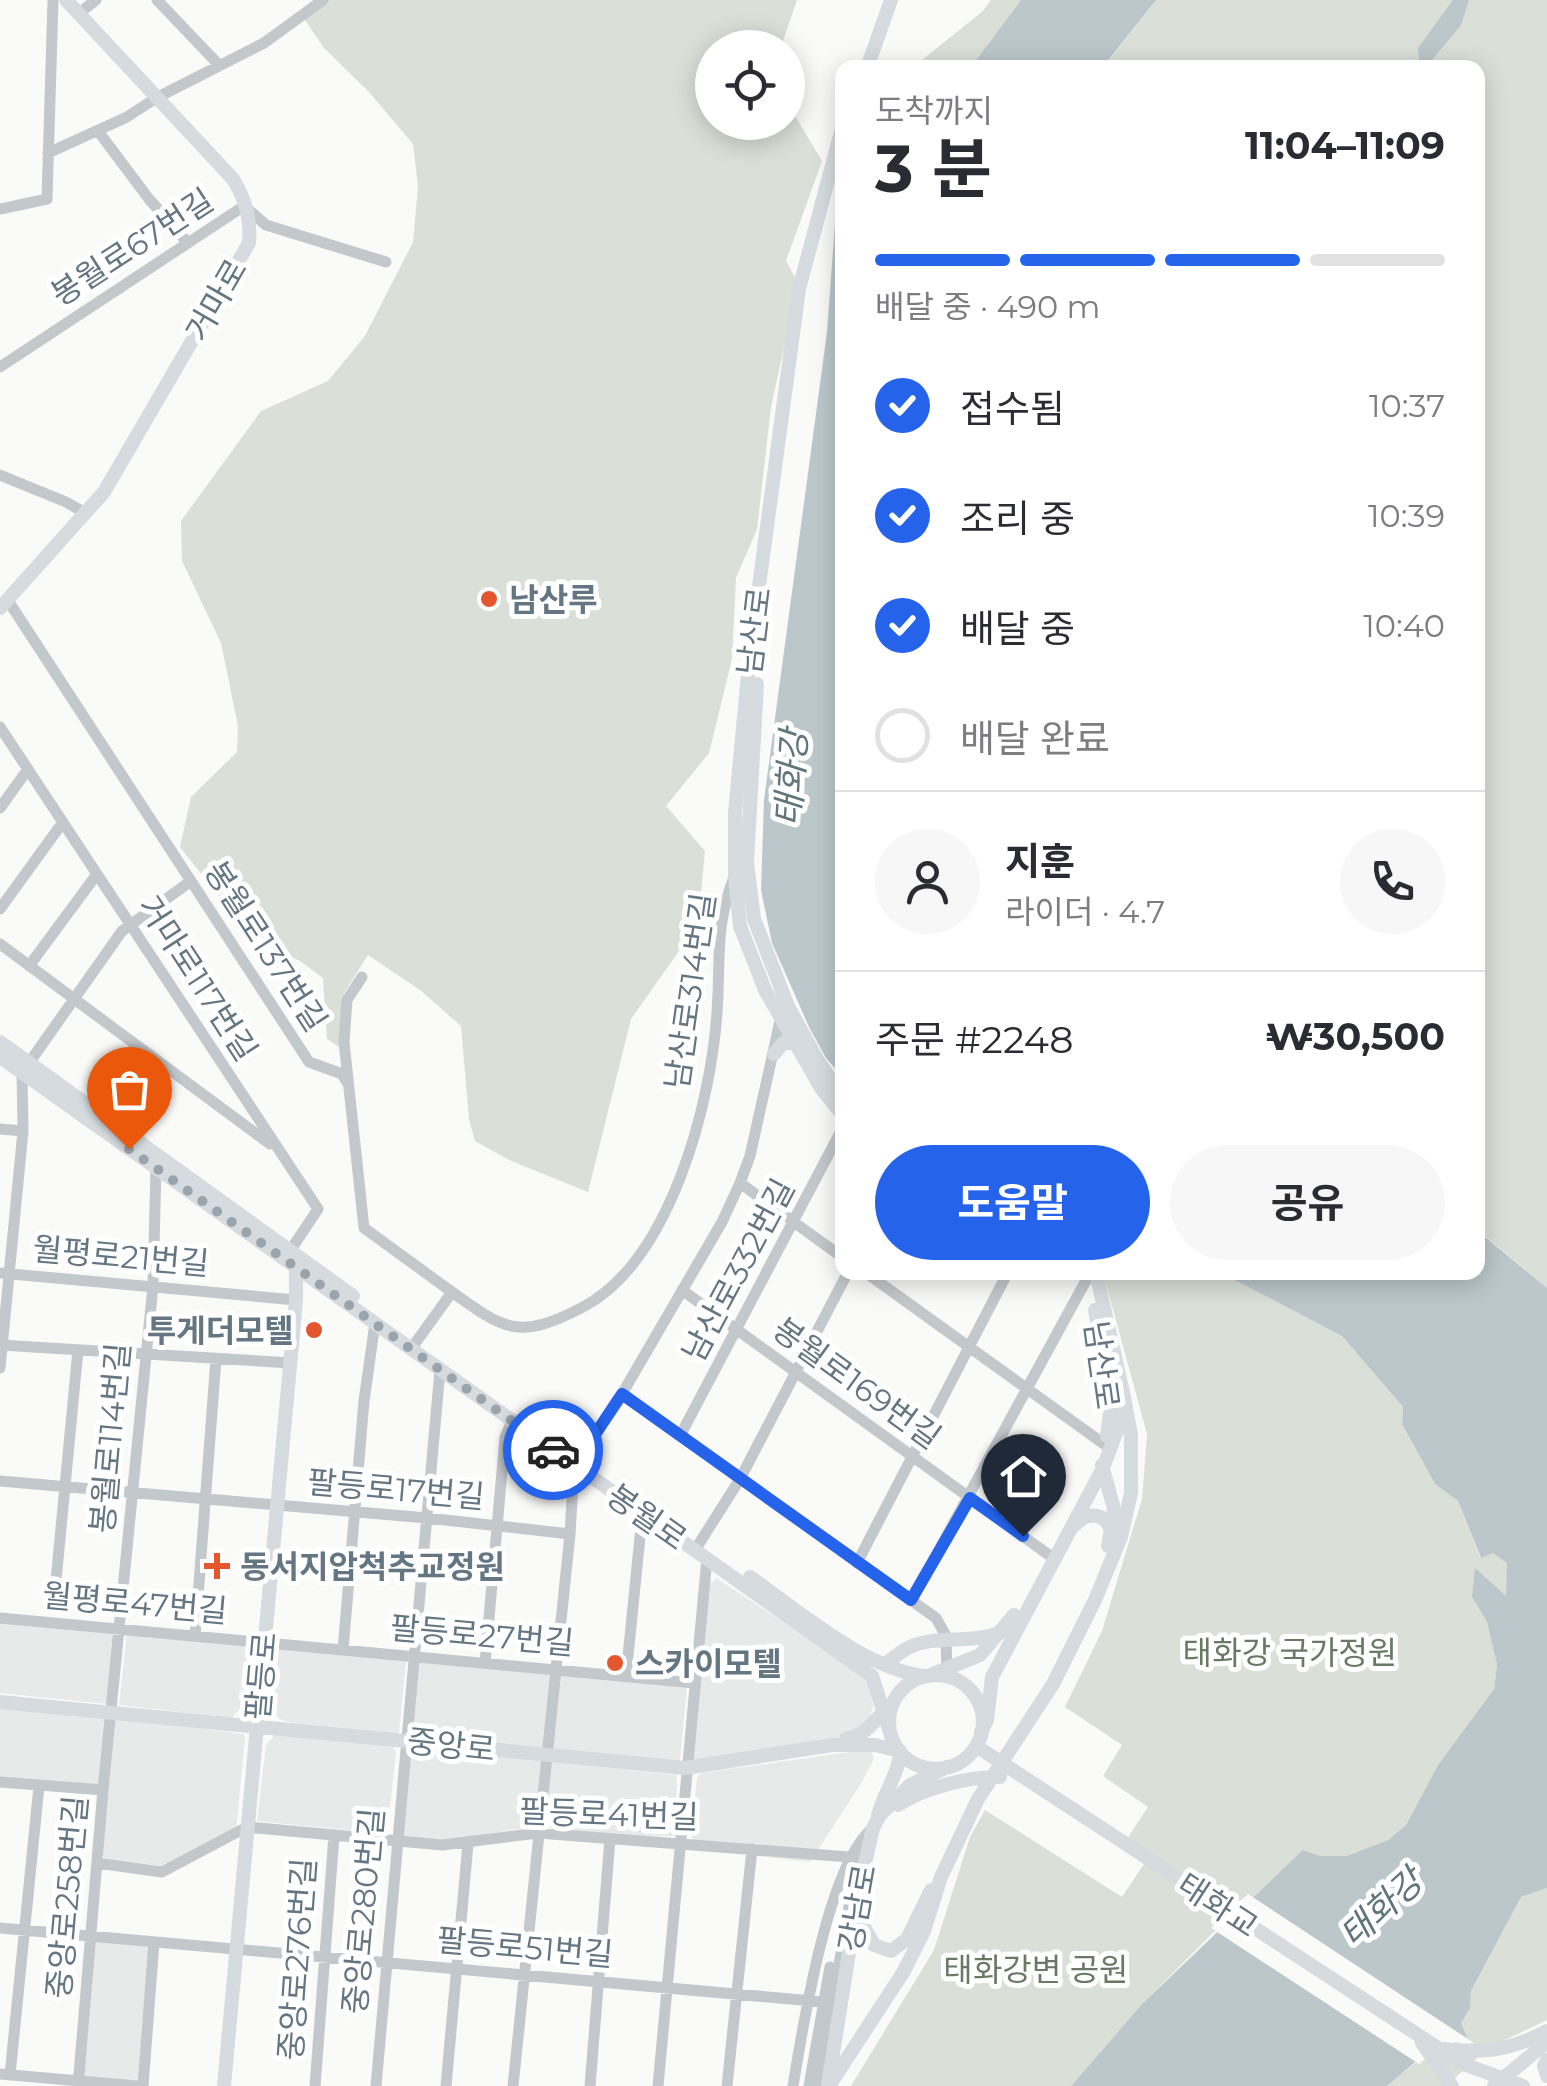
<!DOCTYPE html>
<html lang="ko">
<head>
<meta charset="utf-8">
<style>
  body { margin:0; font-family:Montserrat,"Noto Sans KR",sans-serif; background:#f7f7f7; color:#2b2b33; height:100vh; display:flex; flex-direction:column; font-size:38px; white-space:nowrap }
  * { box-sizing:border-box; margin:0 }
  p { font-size:32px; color:#7c7c81 }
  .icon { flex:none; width:55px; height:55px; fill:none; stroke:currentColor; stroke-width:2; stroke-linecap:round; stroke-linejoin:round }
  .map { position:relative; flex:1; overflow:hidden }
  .side { position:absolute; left:835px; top:60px; width:650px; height:1220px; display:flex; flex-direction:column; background:#fff; border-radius:20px; box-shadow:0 5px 25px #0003 }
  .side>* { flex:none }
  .fabs { position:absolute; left:695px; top:30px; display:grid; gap:20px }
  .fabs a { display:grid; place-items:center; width:110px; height:110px; border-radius:50%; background:#fff; box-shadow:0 5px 25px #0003; font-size:50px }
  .pin { position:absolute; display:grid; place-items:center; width:85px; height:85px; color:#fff; margin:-102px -42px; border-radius:50% 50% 50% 0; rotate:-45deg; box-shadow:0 0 10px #0007 }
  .pin .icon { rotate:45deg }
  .courier { position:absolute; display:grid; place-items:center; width:100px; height:100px; margin:-50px; border:8px solid #2563eb; border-radius:50%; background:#fff; color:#222; box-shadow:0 2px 12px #0007 }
  .summary em { font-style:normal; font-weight:700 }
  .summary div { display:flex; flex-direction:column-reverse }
  .summary { display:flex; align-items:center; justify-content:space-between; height:170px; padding:0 40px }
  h1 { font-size:65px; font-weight:700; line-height:75px }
  .bar { display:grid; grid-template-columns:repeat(4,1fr); gap:15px 10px; align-content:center; height:120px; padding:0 40px }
  .bar i { height:12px; border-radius:8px; background:#e1e1e2 }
  .bar .selected { background:#2563eb }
  .bar p { grid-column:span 4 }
  .line { display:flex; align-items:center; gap:25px; padding:0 40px; border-top:2px solid #e1e1e2 }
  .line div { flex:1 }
  .round { display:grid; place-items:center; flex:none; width:105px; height:105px; border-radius:52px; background:#f7f7f7 }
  ol { padding:0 40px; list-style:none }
  li { display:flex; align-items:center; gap:30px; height:110px }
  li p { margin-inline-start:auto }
  li .icon { padding:10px; border-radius:50%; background:#2563eb; color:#fff; stroke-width:4 }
  li:last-child { color:#7c7c81 }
  li i { width:55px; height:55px; border:5px solid #e1e1e2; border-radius:50% }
  .primary-button { display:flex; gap:20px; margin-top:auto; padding:20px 40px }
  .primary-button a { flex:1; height:115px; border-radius:60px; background:#2563eb; color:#fff; font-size:40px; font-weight:700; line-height:115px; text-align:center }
  .primary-button a+a { background:#f7f7f7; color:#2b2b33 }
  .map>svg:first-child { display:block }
  .built { fill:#e8e9e9 }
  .green { fill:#dadfd7 }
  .water { fill:#bbc7cb }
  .pier { fill:#fafaf8 }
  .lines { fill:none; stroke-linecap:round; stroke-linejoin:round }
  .minor { stroke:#c3c8cc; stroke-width:11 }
  .major { stroke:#d6dbdf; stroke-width:14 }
  .done { stroke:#99a4ac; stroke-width:10; stroke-dasharray:0 18 }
  .route { stroke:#2563eb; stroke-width:12 }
  .poi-dot { fill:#e4572e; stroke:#fff; stroke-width:4 }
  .labels { text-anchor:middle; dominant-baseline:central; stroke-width:10; stroke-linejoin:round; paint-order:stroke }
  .street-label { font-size:32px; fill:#657683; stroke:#fff }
  .poi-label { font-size:32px; font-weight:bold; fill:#657683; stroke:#fff; text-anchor:start }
  .park-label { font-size:32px; fill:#687a64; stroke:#fff }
  .water-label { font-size:35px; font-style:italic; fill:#60757c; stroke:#fff }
</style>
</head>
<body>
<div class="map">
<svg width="1547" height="2086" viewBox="0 0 1547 2086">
  <rect width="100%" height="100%" fill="#fafaf8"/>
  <path class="built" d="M 716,1578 L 868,1677 L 873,1706 L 870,1717 L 863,1727 L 841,1737 L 689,1762 L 710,1584 Z
    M 0,1621 L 114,1631 L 107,1704 L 0,1693 Z
    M 127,1633 L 254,1646 L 248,1699 L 232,1718 L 119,1705 Z
    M 273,1648 L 406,1660 L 399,1734 L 292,1723 L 279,1719 L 270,1709 L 269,1699 Z
    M 417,1661 L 687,1687 L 680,1761 L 410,1735 Z
    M 0,1707 L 106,1716 L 99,1786 L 0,1777 Z
    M 116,1717 L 243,1734 L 245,1737 L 236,1832 L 163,1866 L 105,1858 L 101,1854 Z
    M 275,1735 L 393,1747 L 396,1752 L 387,1834 L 257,1821 L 266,1745 Z
    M 410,1747 L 677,1775 L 675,1836 L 611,1835 L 551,1828 L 516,1829 L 449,1840 L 405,1838 L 401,1833 Z
    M 871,1749 L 874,1759 L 862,1782 L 810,1862 L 757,1856 L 694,1841 L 691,1835 L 697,1778 L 701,1773 Z
    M 94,1940 L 151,1945 L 140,2083 L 82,2078 Z"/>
  <path class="green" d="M 322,0 L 797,0 L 781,47 L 712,48 L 712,122 L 788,122 L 788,104 L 822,161 L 786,261 L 798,283 L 771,407 L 757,529 L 736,578 L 732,659 L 709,753 L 666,806 L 705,851 L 698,924 L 631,1019 L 588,1192 L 509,1160 L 475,1141 L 469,1119 L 461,1026 L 420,990 L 368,955 L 344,993 L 339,1047 L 327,1039 L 323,978 L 300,961 L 273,949 L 229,909 L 180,847 L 191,797 L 237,752 L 238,726 L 221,643 L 182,561 L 181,521 L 261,411 L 328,381 L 365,336 L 413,242 L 418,187 L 413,144 L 369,92 L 324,48 L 303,17 Z
    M 991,0 L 1021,0 L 971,67 L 912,68 L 983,11 Z
    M 1156,0 L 1547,0 L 1547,1288 L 1478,1230 L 1478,68 L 1103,68 Z
    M 1103,1273 L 1221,1273 L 1342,1336 L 1403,1407 L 1402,1424 L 1435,1484 L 1458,1501 L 1480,1557 L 1493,1553 L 1508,1563 L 1506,1597 L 1472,1597 L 1487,1622 L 1497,1665 L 1494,1689 L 1438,1765 L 1406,1825 L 1388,1840 L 1345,1856 L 1320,1856 L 1213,1933 L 1142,2004 L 1071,2086 L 851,2086 L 934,1950 L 970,1837 L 985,1810 L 1122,1897 L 1144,1864 L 1121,1848 L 1148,1807 L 1103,1776 L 1122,1745 L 1065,1707 L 1102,1631 L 1142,1499 L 1147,1434 Z
    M 1547,1888 L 1547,2020 L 1488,2048 L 1446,2086 L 1387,2086 C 1416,2059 1468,2033 1471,1991 L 1521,1897 Z"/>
  <path class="water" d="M 1021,0 L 1156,0 L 1103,67 L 971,67 Z
    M 1453,0 L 1469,0 L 1461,25 L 1426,67 L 1414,67 L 1419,60 L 1418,48 Z
    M 837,196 L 842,196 L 842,1076 L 826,1058 L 809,1027 L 772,943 L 761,890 L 764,800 L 827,332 Z
    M 1478,1231 L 1547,1288 L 1547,1888 L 1521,1897 L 1471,1991 L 1470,2008 L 1461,2023 L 1469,2043 L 1441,2040 L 1387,2086 L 1071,2086 L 1142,2004 L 1303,1850 L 1320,1856 L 1346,1856 L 1388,1840 L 1406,1825 L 1438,1765 L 1494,1689 L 1497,1665 L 1487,1622 L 1472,1597 L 1475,1568 L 1506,1596 L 1507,1563 L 1493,1553 L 1481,1558 L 1458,1501 L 1435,1484 L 1402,1424 L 1403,1407 L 1342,1336 L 1221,1273 L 1478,1272 Z"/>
  <path class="pier" d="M 1248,1894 L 1474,2043 L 1473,2047 L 1467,2048 L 1457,2042 L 1443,2045 L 1419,2064 L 1211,1928 Z"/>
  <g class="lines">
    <path class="minor" d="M 157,0 L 219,65
      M 78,14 L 96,0
      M 98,131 L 149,199 L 188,243
      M 48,153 L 127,117 L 156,98 L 264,43 L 323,0
      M 0,209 L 47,199 L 53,0
      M 0,367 L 244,206 L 266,225 L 386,262
      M 0,475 L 66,502 L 85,513
      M 7,599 L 309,1062 L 342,1074 L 347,1082
      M 0,727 L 318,1209 L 286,1257
      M 0,808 L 28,769
      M 0,909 L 63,822
      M 0,944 L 270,1144
      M 29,966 L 97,874
      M 362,977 L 347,1000 L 344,1042 L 364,1228 L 452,1292 L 411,1349
      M 29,1063 L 122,931 L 191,881
      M 0,1129 L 23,1131
      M 740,1183 L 842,1257
      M 865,1272 L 1104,1444
      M 0,1273 L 296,1300
      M 682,1290 L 1049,1555
      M 452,1292 C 506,1331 520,1340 583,1307 C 670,1261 711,1105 717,1012 C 721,959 714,930 734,877
      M 0,1345 L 291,1363
      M 0,1368 L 23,1131 L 22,1073
      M 622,1394 L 936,1618 L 946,1636 L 947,1676
      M 680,1436 L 842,1129
      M 0,1481 L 427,1518 L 570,1534
      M 695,1550 L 740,1479 L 848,1272
      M 857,1563 L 1008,1272
      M 55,1591 L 78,1350
      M 911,1601 L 1089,1275
      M 0,1618 L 694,1683
      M 195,1636 L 216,1359
      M 343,1650 L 364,1401 L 375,1323
      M 485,1663 L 505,1437 L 512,1421
      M 626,1676 L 640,1537 L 642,1524 L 651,1508
      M 0,1782 L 103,1790
      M 97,1863 L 162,1872 L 247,1827 L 442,1845 L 538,1833 L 849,1857
      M 0,1928 L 824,2002
      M 0,2074 L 137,2086
      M 10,2075 L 39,1786
      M 78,2086 L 103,1790 L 153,1286 L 156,1168
      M 143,2086 L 154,1942
      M 315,2086 L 334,1836
      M 376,2086 L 440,1370
      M 446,2086 L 468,1844
      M 513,2086 L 570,1534 L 574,1466 L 622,1394 L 722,1222 L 740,1183 L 750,1156 L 780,1021
      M 590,2086 L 610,1839
      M 658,2086 L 707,1558
      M 727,2086 L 752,1849
      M 793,2086 C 803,2026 828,1863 873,1828
      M 809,2086 L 830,1967
      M 818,2086 L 859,1849"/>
    <path class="major" d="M 867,68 L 891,0
      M 842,128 L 799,289 L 750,653 L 735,813 L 735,875 L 740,926 L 765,990 L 821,1088 L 842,1114
      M 0,608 L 104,492 L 249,243 C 251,221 245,198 233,179 L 66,0
      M 757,684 L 747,862 L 754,919 L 788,1006 L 818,1061 L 842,1095
      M 0,1042 L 353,1296
      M 774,1054 L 783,1043 L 794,1043
      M 0,1057 L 872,1676 L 890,1732
      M 1095,1310 L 1111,1406 L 1107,1436
      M 1102,1465 L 1114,1509 L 1108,1546
      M 1075,1525 C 1088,1511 1105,1512 1112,1532
      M 750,1577 C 797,1610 868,1671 926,1676
      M 885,1664 C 894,1658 902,1650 912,1646 C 940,1635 973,1644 1002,1632
      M889 1722a47 47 0 1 1 94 0a47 47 0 1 1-94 0Z
      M 928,1676 L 980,1655 L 1014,1615
      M 0,1702 L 685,1768 L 832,1745 L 875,1745 L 900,1751
      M 981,1732 L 987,1720 L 992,1677 L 1103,1468 L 1119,1425 L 1124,1397 L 1096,1272
      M 846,1739 C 866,1735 874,1722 887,1707
      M 976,1746 L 1461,2063 L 1523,2086
      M 898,1805 C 924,1788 969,1776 1000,1777
      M 878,1816 C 883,1793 899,1775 900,1751
      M 861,1908 L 864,1927 L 874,1945 L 891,1951 L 907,1939 L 931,1890
      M 1422,2043 L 1452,2086
      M 1443,2049 C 1484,2053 1510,2051 1547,2031
      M 1547,2060 L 1544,2066 L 1547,2076
      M 828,2085 L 859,1890 L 873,1828 L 880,1815 L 910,1785 L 947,1767
      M 224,2086 L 296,1300 L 296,1267
      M 829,2086 L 904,1971 L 924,1931 L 941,1877 L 978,1799 L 1053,1684 L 1095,1600 L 1121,1537 L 1131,1493 L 1131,1435 L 1124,1397
      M 1494,2086 L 1547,2042"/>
  </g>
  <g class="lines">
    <path class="done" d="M 129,1149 L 553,1450"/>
    <path class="route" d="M 553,1450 L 574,1466 L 622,1394 L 911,1600 L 970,1498 L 1023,1536"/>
  </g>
  <g class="poi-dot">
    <circle cx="489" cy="599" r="10"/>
    <circle cx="314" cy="1330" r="10"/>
    <path d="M212 1551h10v10h10v10h-10v10h-10v-10h-10v-10h10z"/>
    <circle cx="615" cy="1663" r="10"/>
  </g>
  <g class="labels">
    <g class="street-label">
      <text transform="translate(132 247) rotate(-33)">봉월로67번길</text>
      <text transform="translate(216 300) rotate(-60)">거마로</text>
      <text transform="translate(754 631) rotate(-83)">남산로</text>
      <text transform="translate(266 946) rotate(57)">봉월로137번길</text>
      <text transform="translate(198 978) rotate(57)">거마로117번길</text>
      <text transform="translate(690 991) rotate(-82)">남산로314번길</text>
      <text transform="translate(121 1256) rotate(5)">월평로21번길</text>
      <text transform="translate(738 1270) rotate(-62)">남산로332번길</text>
      <text transform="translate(1102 1365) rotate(82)">남산로</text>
      <text transform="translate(857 1383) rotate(36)">봉월로169번길</text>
      <text transform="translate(110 1438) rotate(-85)">봉월로114번길</text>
      <text transform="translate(396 1489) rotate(5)">팔등로17번길</text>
      <text transform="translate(647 1517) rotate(35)">봉월로</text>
      <text transform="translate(135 1603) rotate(5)">월평로47번길</text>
      <text transform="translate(482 1635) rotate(5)">팔등로27번길</text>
      <text transform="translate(261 1676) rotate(-85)">팔등로</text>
      <text transform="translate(451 1745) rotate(6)">중앙로</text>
      <text transform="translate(609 1814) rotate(2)">팔등로41번길</text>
      <text transform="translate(67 1897) rotate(-85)">중앙로258번길</text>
      <text transform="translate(1218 1905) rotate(33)">태화교</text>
      <text transform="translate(857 1908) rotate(-80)">강남로</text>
      <text transform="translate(363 1911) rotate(-85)">중앙로280번길</text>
      <text transform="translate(525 1947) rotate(5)">팔등로51번길</text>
      <text transform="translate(297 1959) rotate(-86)">중앙로276번길</text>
    </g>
    <g class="poi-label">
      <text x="509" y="599">남산루</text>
      <text x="294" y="1330" text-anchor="end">투게더모텔</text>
      <text x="240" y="1566">동서지압척추교정원</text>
      <text x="635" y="1663">스카이모텔</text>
    </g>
    <g class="park-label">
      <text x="1290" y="1652">태화강 국가정원</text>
      <text x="1036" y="1969">태화강변 공원</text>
    </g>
    <g class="water-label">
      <text transform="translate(791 778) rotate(-86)">태화강</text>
      <text transform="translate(1381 1908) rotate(-42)">태화강</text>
    </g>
  </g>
</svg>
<div class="fabs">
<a><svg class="icon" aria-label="locate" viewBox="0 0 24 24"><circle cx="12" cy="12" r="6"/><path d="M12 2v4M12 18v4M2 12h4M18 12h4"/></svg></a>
</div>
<div class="pin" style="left:129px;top:1149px;background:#ea580c"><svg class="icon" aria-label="bag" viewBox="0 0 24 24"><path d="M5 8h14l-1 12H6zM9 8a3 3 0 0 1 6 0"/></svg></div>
<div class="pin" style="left:1023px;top:1536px;background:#1f2937"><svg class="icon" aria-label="home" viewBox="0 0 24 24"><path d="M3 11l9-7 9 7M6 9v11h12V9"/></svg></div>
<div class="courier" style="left:553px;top:1450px"><svg class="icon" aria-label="car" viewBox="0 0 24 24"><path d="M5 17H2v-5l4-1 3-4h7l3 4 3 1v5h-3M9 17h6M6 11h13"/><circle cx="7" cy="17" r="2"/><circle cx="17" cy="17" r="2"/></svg></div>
<section class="side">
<div class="summary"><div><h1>3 분</h1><p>도착까지</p></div><em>11:04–11:09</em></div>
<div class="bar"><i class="selected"></i><i class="selected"></i><i class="selected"></i><i></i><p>배달 중 · 490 m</p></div>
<ol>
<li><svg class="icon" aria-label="check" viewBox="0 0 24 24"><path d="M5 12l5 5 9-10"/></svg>접수됨<p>10:37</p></li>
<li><svg class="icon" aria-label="check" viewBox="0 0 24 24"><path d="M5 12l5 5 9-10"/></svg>조리 중<p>10:39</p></li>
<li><svg class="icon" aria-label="check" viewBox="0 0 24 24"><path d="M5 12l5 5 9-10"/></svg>배달 중<p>10:40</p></li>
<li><i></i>배달 완료</li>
</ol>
<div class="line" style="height:180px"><a class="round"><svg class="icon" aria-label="person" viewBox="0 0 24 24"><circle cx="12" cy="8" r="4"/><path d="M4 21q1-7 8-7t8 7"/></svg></a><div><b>지훈</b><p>라이더 · 4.7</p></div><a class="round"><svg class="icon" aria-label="phone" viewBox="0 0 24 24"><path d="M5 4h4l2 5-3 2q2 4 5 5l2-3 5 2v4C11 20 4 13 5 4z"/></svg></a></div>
<div class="line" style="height:130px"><div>주문 #2248</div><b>₩30,500</b></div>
<div class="primary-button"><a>도움말</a><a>공유</a></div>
</section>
</div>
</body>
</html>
